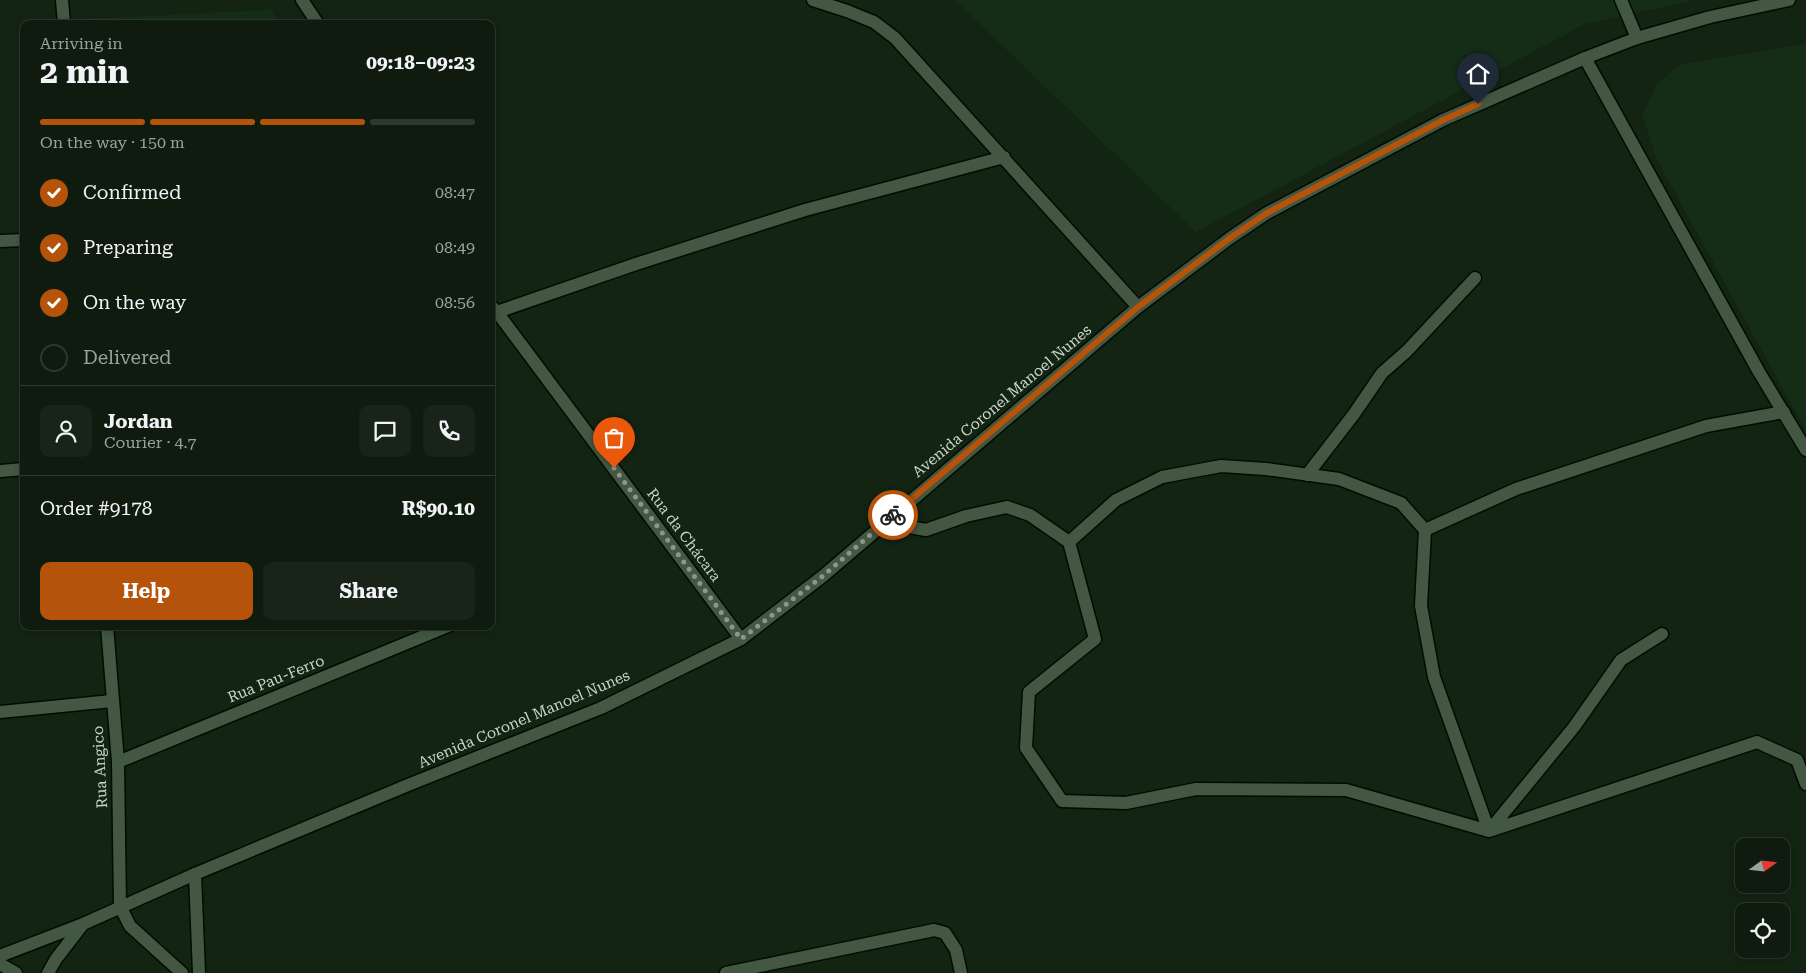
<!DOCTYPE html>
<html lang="en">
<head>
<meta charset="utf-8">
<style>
  body { margin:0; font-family:"Roboto Serif",serif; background:#172417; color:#f1f3f6; height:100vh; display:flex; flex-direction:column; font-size:19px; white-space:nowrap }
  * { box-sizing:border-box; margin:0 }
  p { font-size:16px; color:#9ba19e }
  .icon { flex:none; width:28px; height:28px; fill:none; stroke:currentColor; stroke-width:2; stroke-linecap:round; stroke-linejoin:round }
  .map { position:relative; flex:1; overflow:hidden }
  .sheet { position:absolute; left:20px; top:20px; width:475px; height:610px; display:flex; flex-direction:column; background:#0e1b0e; border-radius:10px; box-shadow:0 2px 8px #0003,0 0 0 1px #2e392e }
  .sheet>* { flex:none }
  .needle { width:32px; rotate:75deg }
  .tools { position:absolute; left:1735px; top:838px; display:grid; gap:10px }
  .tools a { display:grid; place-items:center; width:55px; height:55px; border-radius:10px; background:#0e1b0e; box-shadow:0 2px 8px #0003,0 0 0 1px #2e392e; font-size:25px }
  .pin { position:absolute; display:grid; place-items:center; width:42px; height:42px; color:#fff; margin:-51px -21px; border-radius:50% 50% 50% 0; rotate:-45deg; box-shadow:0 0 5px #0007 }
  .pin .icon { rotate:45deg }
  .courier { position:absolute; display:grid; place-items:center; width:50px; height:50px; margin:-25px; border:4px solid #b45309; border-radius:50%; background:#fff; color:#222; box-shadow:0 1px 6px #0007 }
  .overview em { font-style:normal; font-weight:700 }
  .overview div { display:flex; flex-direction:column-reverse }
  .overview { display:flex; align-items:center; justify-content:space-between; height:85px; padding:0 20px }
  h1 { font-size:32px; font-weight:700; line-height:38px }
  .bar { display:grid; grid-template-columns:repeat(4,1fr); gap:8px 5px; align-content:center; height:60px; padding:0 20px }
  .bar i { height:6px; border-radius:4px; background:#2e392e }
  .bar .active { background:#b45309 }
  .bar p { grid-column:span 4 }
  .line { display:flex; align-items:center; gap:12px; padding:0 20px; border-top:1px solid #2e392e }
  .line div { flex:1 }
  .round { display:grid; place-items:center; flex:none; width:52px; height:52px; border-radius:10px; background:#172417 }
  ol { padding:0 20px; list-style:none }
  li { display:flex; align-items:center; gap:15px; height:55px }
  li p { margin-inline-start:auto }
  li .icon { padding:5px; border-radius:50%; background:#b45309; color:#fff; stroke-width:4 }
  li:last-child { color:#9ba19e }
  li i { width:28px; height:28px; border:2px solid #2e392e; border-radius:50% }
  .cta { display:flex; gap:10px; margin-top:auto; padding:10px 20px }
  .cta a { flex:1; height:58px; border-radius:10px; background:#b45309; color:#fff; font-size:20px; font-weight:700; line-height:58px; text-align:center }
  .cta a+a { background:#172417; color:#f1f3f6 }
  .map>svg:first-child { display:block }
  .built { fill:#152d16 }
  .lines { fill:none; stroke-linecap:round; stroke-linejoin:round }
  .service-casing { stroke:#010d02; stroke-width:15 }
  .minor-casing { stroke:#010d02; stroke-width:15 }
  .tertiary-casing { stroke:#010d02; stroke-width:15 }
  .service { stroke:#435743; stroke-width:12 }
  .minor { stroke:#435743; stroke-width:12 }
  .tertiary { stroke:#435743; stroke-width:12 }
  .done { stroke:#8a978a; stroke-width:5; stroke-dasharray:0 9 }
  .route { stroke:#b45309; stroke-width:6 }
  .labels { text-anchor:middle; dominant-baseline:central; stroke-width:4; stroke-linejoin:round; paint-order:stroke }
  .street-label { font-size:15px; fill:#cad5ca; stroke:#132413 }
</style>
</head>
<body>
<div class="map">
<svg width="1806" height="973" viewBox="0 0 1806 973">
  <rect width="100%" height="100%" fill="#132413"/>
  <path class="built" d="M 955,0 L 1695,0 L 1585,24 L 1196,232 Z
    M 272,10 L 280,24 L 79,24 L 79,19 Z
    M 1806,44 L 1806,431 L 1656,158 L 1642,115 L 1657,84 L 1681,64 Z"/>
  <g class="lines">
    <g class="service-casing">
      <path id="service" d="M 1621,0 L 1637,38
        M 1307,475 L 1354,414 L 1382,373 L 1407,351 L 1475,278
        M 896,512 L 909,527 L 926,530 L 966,516 L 1007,507 L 1030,515 L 1069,542
        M 1425,530 L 1516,489 L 1706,426 L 1784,412
        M 1662,634 L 1621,660 L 1574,727 L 1489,831 L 1434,677 L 1421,606 L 1425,530 L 1401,503 L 1339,479 L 1266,469 L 1221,466 L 1162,477 L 1116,500 L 1069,542 L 1095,639 L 1029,692 L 1026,748 L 1062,801 L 1126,803 L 1196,789 L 1346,790 L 1489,831 L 1757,742 L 1797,760 L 1806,784
        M 195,874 L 199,973
        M 120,906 L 130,926 L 182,973
        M 726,973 L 934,930 L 945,933 L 956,950 L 961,973"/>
    </g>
    <g class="minor-casing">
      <path id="minor" d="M 62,0 L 64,24
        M 302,0 L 318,24
        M 813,0 L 847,11 L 874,22 L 895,38 L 1138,307
        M 1585,58 L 1759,372 L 1806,450
        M 0,241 L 24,240
        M 492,307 L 497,312 L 741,639
        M 497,312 L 636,264 L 805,210 L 1004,157
        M 0,471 L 24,469
        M 107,626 L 118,762 L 120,906
        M 0,712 L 112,701
        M 118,762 L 448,626"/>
    </g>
    <g class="tertiary-casing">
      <path id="tertiary" d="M 0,956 L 83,924 L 195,874 L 408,785 L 601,708 L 741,639 L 823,576 L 1138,307 L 1230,238 L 1267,213 L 1443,120 L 1585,58 L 1637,38 L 1710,17 L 1789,0
        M 0,964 L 16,973
        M 48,973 L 56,959 L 83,924"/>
    </g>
    <use href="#service" class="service"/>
    <use href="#minor" class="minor"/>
    <use href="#tertiary" class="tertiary"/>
  </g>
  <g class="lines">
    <path class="done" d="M 614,468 L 741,639 L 823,576 L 893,515"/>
    <path class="route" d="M 893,515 L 1138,307 L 1230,238 L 1267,213 L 1443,120 L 1478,104"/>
  </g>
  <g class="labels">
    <g class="street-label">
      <text transform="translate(1002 401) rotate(-40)">Avenida Coronel Manoel Nunes</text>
      <text transform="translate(684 535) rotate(53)">Rua da Chácara</text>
      <text transform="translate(276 679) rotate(-22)">Rua Pau-Ferro</text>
      <text transform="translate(524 719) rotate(-23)">Avenida Coronel Manoel Nunes</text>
      <text transform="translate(100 767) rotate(-93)">Rua Angico</text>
    </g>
  </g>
</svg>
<div class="tools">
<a><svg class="needle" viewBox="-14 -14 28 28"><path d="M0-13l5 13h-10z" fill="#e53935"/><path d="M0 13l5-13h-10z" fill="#9ba19e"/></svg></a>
<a><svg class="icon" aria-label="locate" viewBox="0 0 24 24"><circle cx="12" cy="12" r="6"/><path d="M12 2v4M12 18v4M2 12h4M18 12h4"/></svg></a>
</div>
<div class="pin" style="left:614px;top:468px;background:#ea580c"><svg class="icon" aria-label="bag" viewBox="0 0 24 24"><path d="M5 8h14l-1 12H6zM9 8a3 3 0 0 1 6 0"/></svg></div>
<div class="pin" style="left:1478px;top:104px;background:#1f2937"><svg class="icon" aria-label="home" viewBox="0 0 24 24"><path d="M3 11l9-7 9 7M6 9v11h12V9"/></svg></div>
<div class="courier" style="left:893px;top:515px"><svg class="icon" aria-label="bike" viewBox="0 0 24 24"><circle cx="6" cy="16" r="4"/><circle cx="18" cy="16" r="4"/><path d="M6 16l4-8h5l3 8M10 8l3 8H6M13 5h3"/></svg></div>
<section class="sheet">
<div class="overview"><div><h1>2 min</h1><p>Arriving in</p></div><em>09:18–09:23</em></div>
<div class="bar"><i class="active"></i><i class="active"></i><i class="active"></i><i></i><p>On the way · 150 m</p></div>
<ol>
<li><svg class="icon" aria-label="check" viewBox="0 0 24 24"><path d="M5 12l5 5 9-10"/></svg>Confirmed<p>08:47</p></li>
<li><svg class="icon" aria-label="check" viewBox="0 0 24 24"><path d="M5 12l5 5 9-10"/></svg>Preparing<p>08:49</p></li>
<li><svg class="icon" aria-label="check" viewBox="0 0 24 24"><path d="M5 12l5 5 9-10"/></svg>On the way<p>08:56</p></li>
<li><i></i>Delivered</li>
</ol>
<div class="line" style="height:90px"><a class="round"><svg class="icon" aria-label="person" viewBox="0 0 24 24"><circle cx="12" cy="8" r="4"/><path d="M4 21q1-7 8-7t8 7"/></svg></a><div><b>Jordan</b><p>Courier · 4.7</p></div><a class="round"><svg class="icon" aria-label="chat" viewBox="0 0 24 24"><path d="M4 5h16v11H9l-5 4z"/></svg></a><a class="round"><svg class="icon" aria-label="phone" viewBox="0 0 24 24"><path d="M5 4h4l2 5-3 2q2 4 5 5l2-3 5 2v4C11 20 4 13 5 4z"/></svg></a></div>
<div class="line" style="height:65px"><div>Order #9178</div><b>R$90.10</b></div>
<div class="cta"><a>Help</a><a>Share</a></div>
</section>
</div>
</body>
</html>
